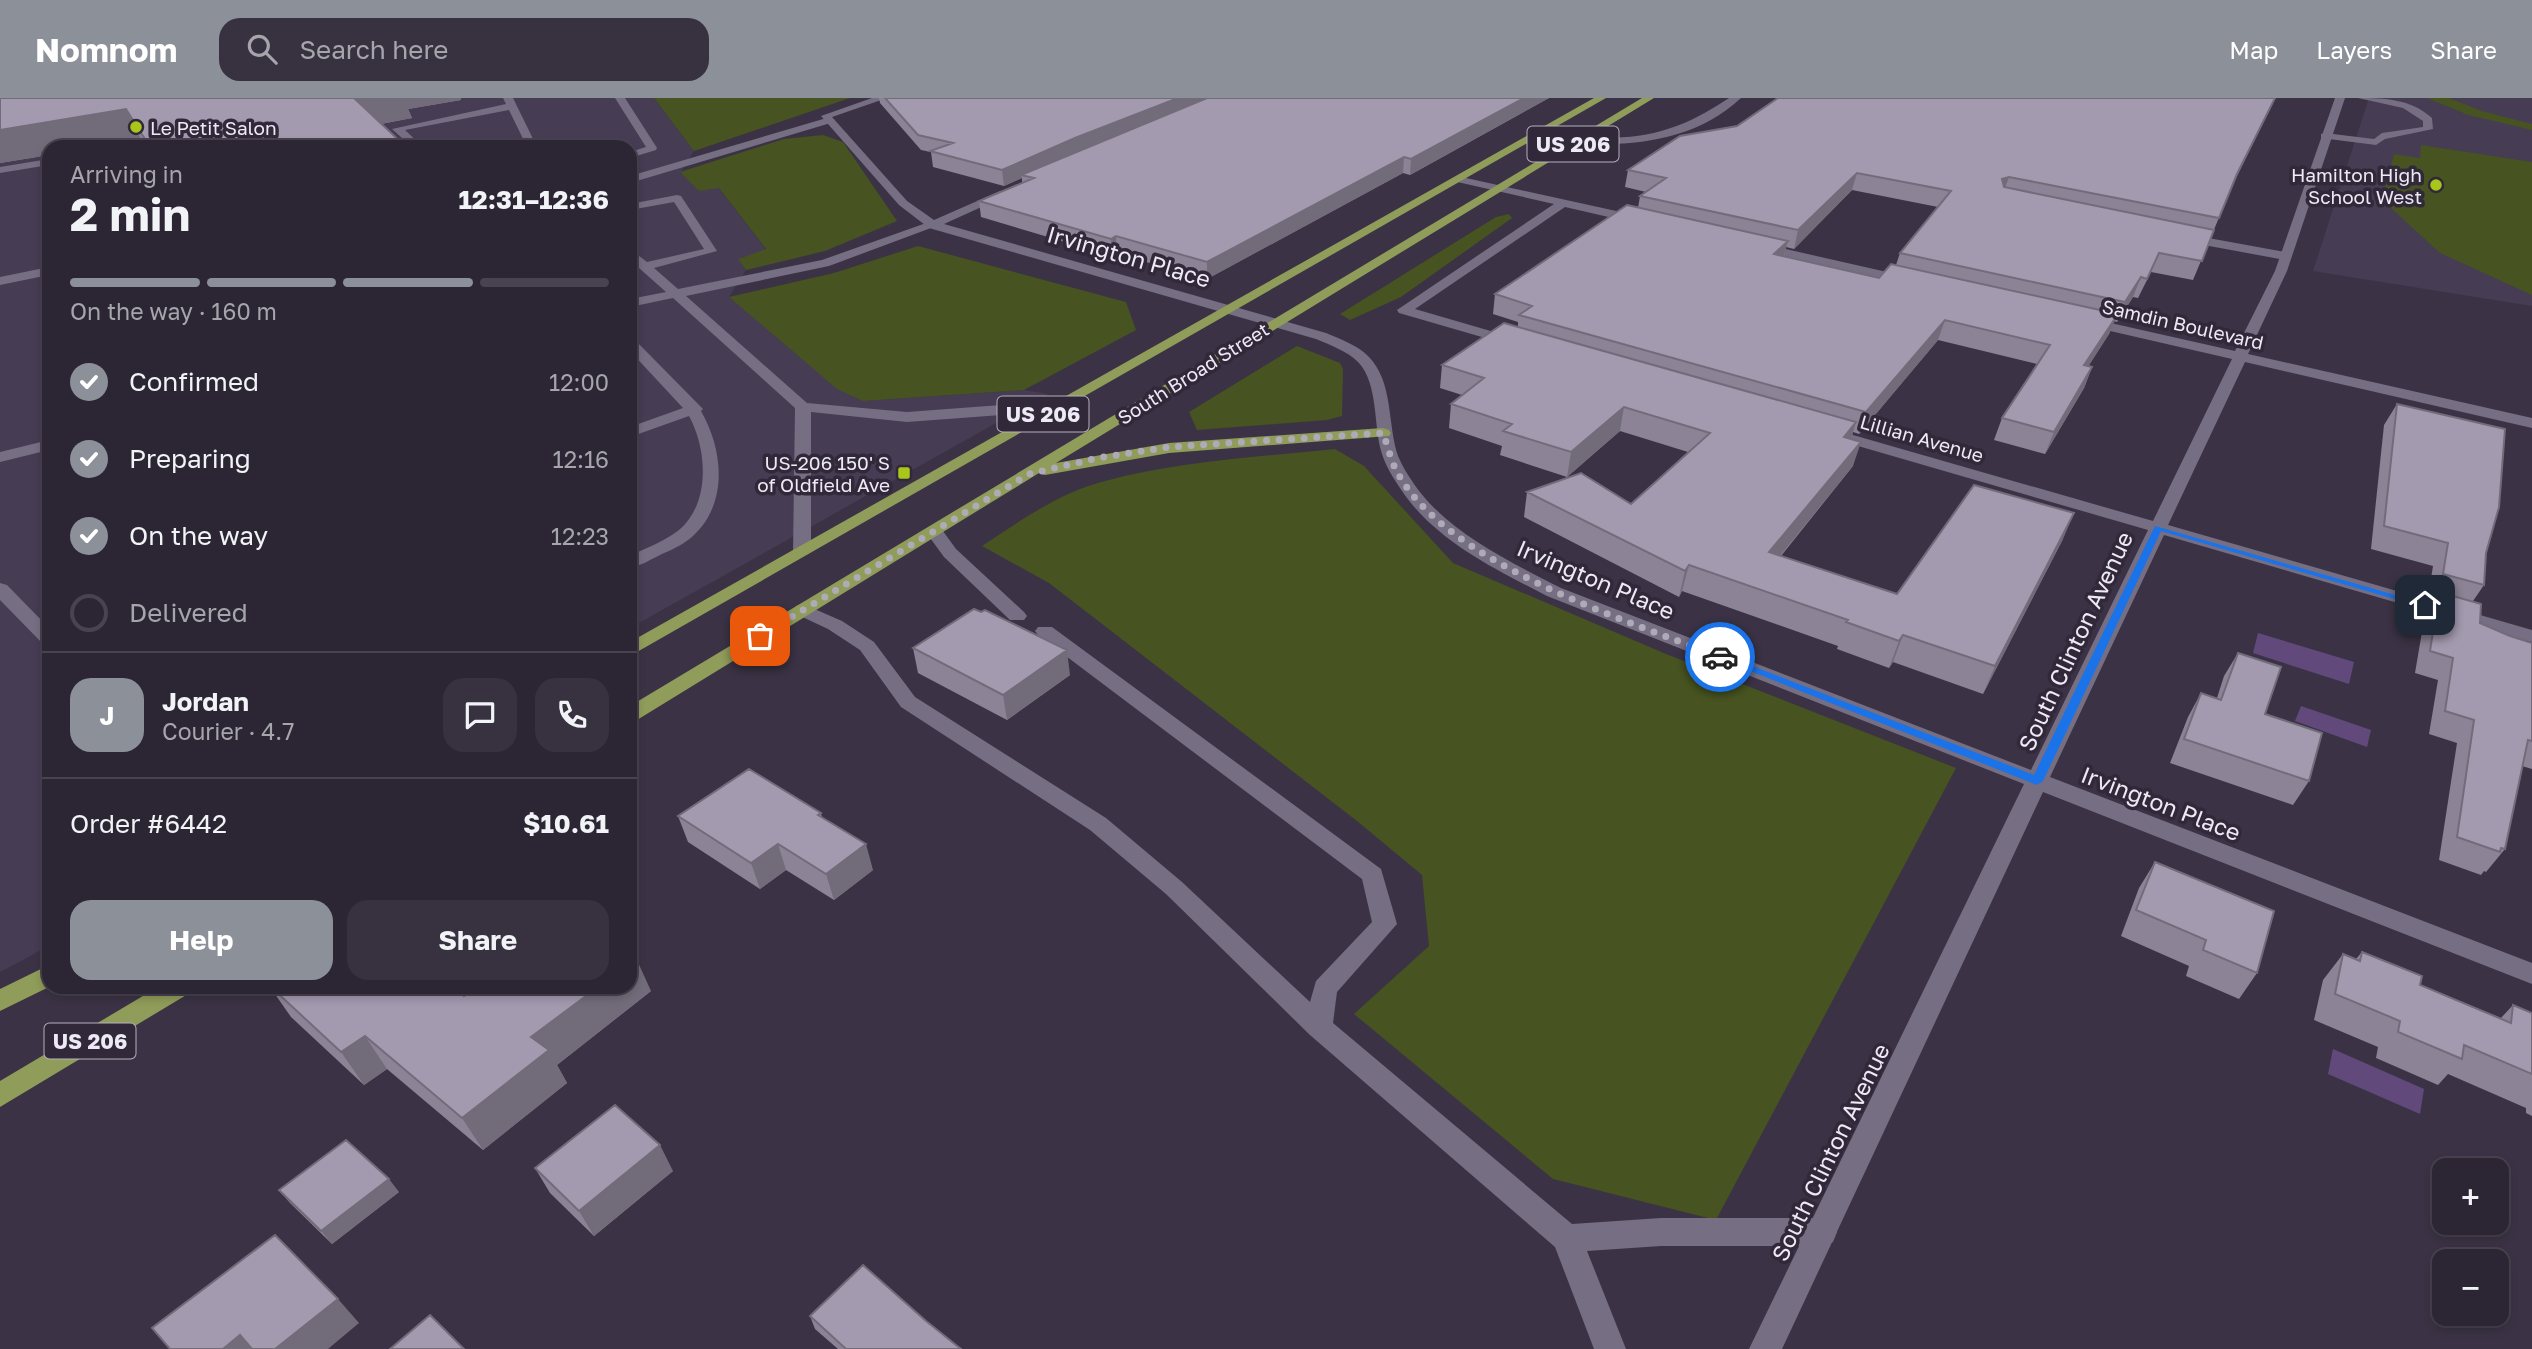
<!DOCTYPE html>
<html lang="en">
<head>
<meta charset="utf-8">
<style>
  body { margin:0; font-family:"Golos Text",sans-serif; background:#383240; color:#f1f3f6; height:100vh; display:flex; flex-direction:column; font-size:26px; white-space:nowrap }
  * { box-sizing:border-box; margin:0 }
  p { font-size:23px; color:#a6a5ac }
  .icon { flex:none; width:38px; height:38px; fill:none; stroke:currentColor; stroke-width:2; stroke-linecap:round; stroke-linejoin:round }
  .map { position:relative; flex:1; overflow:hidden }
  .sheet { position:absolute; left:42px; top:42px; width:595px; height:854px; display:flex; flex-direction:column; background:#2c2634; border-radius:21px; box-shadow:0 4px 10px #0003,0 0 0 2px #48434f }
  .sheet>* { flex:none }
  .controls { position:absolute; left:2432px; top:1060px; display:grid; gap:14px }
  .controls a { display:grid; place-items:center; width:77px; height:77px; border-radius:14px; background:#2c2634; box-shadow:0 4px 10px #0003,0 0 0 2px #48434f; font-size:35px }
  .pin { position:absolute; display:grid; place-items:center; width:60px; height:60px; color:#fff; margin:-30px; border-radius:14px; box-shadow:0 4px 10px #0006 }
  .courier { position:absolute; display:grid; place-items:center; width:70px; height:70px; margin:-35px; border:5px solid #1a73e8; border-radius:50%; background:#fff; color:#222; box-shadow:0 2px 9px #0007 }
  .headline em { font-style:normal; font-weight:700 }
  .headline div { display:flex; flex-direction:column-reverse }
  .headline { display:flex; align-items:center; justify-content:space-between; height:119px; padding:0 28px }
  h1 { font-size:46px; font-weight:700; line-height:52px }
  .bar { display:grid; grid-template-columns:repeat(4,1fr); gap:10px 7px; align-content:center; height:84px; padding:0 28px }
  .bar i { height:9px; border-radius:5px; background:#48434f }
  .bar .current { background:#8c9099 }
  .bar p { grid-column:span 4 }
  .line { display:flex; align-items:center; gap:18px; padding:0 28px; border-top:2px solid #48434f }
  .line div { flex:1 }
  .round { display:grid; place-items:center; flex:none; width:74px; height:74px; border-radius:21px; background:#383240 }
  ol { padding:0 28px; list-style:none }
  li { display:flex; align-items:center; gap:21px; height:77px }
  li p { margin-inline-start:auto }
  li .icon { padding:7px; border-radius:50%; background:#8c9099; color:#fff; stroke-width:4 }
  li:last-child { color:#a6a5ac }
  li i { width:38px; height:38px; border:4px solid #48434f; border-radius:50% }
  .button { display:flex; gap:14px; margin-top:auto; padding:14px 28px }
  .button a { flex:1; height:80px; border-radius:21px; background:#8c9099; color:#fff; font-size:28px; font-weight:700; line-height:80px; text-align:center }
  .button a+a { background:#383240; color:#f1f3f6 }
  header { display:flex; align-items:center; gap:42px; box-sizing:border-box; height:98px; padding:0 35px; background:#8c9099; color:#fff }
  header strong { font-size:33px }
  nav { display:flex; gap:38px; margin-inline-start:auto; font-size:24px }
  .search { width:490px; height:63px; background:#383240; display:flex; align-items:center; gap:18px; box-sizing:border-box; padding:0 24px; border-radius:21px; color:#a6a5ac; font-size:26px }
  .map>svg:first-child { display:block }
  .built { fill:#463c54 }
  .green { fill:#475320 }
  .water { fill:#614a7b }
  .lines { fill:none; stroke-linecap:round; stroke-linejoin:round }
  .lane { fill:#766e82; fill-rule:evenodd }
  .street { fill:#766e82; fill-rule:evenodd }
  .primary { fill:#909c59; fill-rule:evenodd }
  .wall { fill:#8c8496; fill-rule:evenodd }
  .shaded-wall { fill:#726c7a }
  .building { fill:#a39aaf; stroke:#726c7a; stroke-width:2 }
  .route { fill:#1a73e8 }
  .done { stroke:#afaab7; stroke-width:7; stroke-dasharray:0 12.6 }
  .poi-dot { fill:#a9c71b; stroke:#31293a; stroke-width:2.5 }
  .labels { text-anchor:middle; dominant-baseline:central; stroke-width:7; stroke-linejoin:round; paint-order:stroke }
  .far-poi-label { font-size:19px; fill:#eeeaf5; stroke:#31293a; text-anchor:end }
  .far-street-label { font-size:19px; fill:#eeeaf5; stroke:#31293a }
  .shield { fill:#31293a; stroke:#b5b0bd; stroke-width:2 }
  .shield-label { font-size:21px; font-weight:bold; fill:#eeeaf5 }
  .street-label { font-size:23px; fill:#eeeaf5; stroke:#31293a }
</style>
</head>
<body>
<header>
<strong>Nomnom</strong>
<div class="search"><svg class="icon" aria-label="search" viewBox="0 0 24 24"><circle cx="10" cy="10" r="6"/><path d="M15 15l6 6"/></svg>Search here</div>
<nav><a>Map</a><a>Layers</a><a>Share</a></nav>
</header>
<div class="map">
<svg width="2532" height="1251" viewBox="0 0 2532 1251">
  <rect width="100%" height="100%" fill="#3b3345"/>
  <path class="built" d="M 0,0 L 654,0 L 694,53 L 680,75 L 719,90 L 766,152 L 739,161 L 746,172 L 729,199 L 863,303 L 1024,292 L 1048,296 L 630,530 L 630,49 L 49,49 L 49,848 L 0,874 Z
    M 2369,0 L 2532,0 L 2532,208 L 2313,173 Z"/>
  <path class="green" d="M 654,0 L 850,0 L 694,53 Z
    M 2427,0 L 2449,0 L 2482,13 L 2532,26 L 2532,32 L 2468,17 Z
    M 823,37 L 843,44 L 897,123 L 825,153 L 746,172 L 738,161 L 766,151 L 719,90 L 699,93 L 680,74 L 784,41 Z
    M 2421,47 L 2532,64 L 2532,197 L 2440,155 L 2382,102 L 2394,56 L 2420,60 Z
    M 1509,116 L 1512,120 L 1401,199 L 1350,222 L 1340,216 L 1496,119 Z
    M 918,148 L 1126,204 L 1136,232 L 1024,292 L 863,303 L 837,291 L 729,199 L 834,175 Z
    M 1297,248 L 1340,265 L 1343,271 L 1342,318 L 1327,322 L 1197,332 L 1189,314 Z
    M 1335,351 L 1364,368 L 1453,465 L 1666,556 L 1956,670 L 1716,1122 L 1553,1081 L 1354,916 L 1429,848 L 1422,777 L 1357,723 L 1049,485 L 982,448 C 1020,423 1060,394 1105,383 C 1180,363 1259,359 1335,351 Z"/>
  <path class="water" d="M 2258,535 L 2354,564 L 2349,586 L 2253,555 Z
    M 2301,608 L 2371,632 L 2367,649 L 2295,623 Z
    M 2333,951 L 2424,991 L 2420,1016 L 2328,976 Z"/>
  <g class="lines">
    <path class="lane" d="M 503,0 L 513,0 L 537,49 L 527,49 L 509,12 L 405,32 L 423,49 L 412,49 L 392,31 L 506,6 Z
      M 615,0 L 625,0 L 657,50 L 656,52 L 630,60 L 630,54 L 646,49 Z
      M 1729,0 L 1741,0 C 1697,41 1637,49 1580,45 L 1575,42 L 1580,39 C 1642,43 1678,34 1729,0 Z
      M 2358,0 C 2385,0 2411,1 2432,20 L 2433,31 L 2385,41 L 2376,47 L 2321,40 L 2321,36 L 2325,35 L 2374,41 L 2382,35 L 2423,29 L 2423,23 L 2403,10 Z
      M 830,19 L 835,22 L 834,24 L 630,85 L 630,78 Z
      M 49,61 L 49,67 L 0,75 L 0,69 Z
      M 677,97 L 681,98 L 717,153 L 654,170 L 678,191 L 822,162 L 929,124 L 939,127 L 829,168 L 686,198 L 807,305 L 907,314 L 1057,303 L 1065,308 L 1057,313 L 907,324 L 811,314 L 811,454 L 802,459 L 796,458 L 793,454 L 795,310 L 673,200 L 630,209 L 630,201 L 666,194 L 630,162 L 630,151 L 647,164 L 704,151 L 674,104 L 630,112 L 630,106 Z
      M 2181,135 L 2285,154 L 2291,158 L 2285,162 L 2177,142 L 2177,136 Z
      M 49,169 L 49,177 L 0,187 L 0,179 Z
      M 630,241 L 635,242 L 703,311 L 701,313 C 723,351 729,405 693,438 C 683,447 671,452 660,457 C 650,462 640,468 630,470 L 630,458 C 646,450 665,443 679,432 C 711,405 707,351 689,318 L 630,339 L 630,329 L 683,310 L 630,253 Z
      M 49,342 L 49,352 L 0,364 L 0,354 Z
      M 934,428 L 940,429 L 956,451 L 1024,514 L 1027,518 L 1024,522 L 1010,522 L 944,459 L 925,433 Z
      M 0,485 L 7,487 L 49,530 L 49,547 L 42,545 L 0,502 Z
      M 803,506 L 842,523 L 874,544 L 915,599 L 1106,720 L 1182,784 L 1310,904 L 1316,883 L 1372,824 L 1362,781 L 1038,537 L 1035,533 L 1038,529 L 1052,529 L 1381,771 L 1397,826 L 1337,894 L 1333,925 L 1572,1126 L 1661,1120 L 1822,1120 L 1833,1124 L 1837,1134 L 1833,1144 L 1822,1148 L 1661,1148 L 1587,1153 L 1626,1251 L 1594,1251 L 1555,1149 L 1310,937 L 1166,796 L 1090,732 L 901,609 L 860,552 L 828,531 L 796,516 L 794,512 L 796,508 Z"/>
    <path class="street" d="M 872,0 L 887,0 L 832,19 L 907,103 L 934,122 L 1000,93 L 1008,93 L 1008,97 L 944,126 L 1326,235 C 1340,241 1357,247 1368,258 C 1394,284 1387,326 1398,358 C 1402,368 1408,377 1414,386 C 1448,435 1509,463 1561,490 L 2031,672 L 2148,432 L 1827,339 L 1825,336 L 1833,331 L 1839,333 L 2153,423 L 2232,261 L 2084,227 L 2077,223 L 2084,219 L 2235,253 L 2275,173 L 2335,0 L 2345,0 L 2287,173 L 2248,256 L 2532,320 L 2532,330 L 2245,264 L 2168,427 L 2532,532 L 2532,544 L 2164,437 L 2050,679 L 2532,865 L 2532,886 L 2043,694 L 1782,1251 L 1749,1251 L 2024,686 L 1547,498 C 1495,471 1436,443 1402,393 C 1394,381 1386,369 1382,356 C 1373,328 1379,286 1358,264 C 1347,253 1330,247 1316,241 L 929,130 L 899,107 L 821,18 Z
      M 1457,78 L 1639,118 L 1645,122 L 1639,126 L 1565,109 L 1415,211 L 1518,241 L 1520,244 L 1513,248 L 1399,215 L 1397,212 L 1554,106 L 1453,83 L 1451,81 Z
      M 1759,145 L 1909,179 L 1915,183 L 1909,187 L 1755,152 L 1753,149 Z"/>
    <path class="primary" d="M 1594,0 L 1606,0 L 630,558 L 630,544 Z
      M 1642,0 L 1654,0 L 1056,365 L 1169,345 L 1383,330 L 1389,332 L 1391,335 L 1389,338 L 1169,355 L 1045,377 L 1039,375 L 637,622 L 630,624 L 630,608 Z
      M 49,867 L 49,889 L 0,913 L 0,891 Z
      M 158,889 L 192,889 L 188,896 L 0,1009 L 0,983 Z"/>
  </g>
  <path class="wall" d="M 0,0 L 461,0 L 461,2 L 408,11 L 412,20 L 381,26 L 406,49 L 146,49 L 141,41 L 49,49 L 49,57 L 0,65 Z
    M 879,0 L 1549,0 L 1410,77 L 1403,75 L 1207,181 L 1117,156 L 1112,158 L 981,119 L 979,103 L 1022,85 L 1022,80 L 1004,88 L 933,69 L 931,54 L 921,52 L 880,5 Z
    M 2275,0 L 2233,86 L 2193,182 L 2151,174 L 2138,200 L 2133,199 L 2117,224 L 2114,223 L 2109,236 L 2088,268 L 2092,269 L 2084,290 L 2045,356 L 1994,342 L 2002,320 L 2037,266 L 1938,242 L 1859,336 L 1853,334 L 1851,341 L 1853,368 L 1781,458 L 1897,496 L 2063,441 L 1983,596 L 1893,564 L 1889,570 L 1837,551 L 1838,548 L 1682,493 L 1679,499 L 1524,419 L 1527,394 L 1631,406 L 1688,354 L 1620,333 L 1567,379 L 1500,357 L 1502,348 L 1449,330 L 1451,306 L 1462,297 L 1440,290 L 1442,267 L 1518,229 L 1518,224 L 1493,216 L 1495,196 L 1638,110 L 1640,98 L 1646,94 L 1625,89 L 1628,72 ZM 1852,92 L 1938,109 L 1900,155 L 1896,167 L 1879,180 L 1784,159 L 1786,149 L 1794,151 Z
    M 2397,306 L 2486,455 L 2484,487 L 2473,503 L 2480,525 L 2510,538 L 2532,545 L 2532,671 L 2522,668 L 2505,751 L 2486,774 L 2484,773 L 2481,777 L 2439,762 L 2457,645 L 2429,636 L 2438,582 L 2415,575 L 2425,516 L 2435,501 L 2428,499 L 2433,468 L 2371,451 L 2384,327 Z
    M 981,514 L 1070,577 L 1007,622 L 918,575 L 913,550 Z
    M 2238,555 L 2265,616 L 2309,683 L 2293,707 L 2170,665 L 2188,619 L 2201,595 L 2217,600 L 2224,578 Z
    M 821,715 L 822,720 L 873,772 L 834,802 L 786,772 L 760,791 L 688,744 L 678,718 Z
    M 2155,764 L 2257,875 L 2239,901 L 2186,878 L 2189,868 L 2121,838 L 2139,790 Z
    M 2362,854 L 2420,887 L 2501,920 L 2513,907 L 2532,915 L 2532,1018 L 2526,1015 L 2526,1010 L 2448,976 L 2438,987 L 2376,960 L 2378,949 L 2314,922 L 2323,882 L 2343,856 L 2356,861 Z
    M 270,889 L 453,889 L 464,898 L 651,893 L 557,967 L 567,985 L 483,1052 L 387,971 L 364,987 L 291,919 Z
    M 535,1070 L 673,1073 L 594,1138 L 550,1095 Z
    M 279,1092 L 399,1094 L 332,1146 L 290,1105 Z
    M 810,1218 L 926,1223 L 961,1251 L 838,1251 L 815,1231 Z"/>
  <path class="shaded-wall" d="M 353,0 L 461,0 L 461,2 L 408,11 L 412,20 L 365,29 Z
    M 1178,0 L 1215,0 L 1021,77 L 1022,80 L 1004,88 L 1002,72 L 1075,40 Z
    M 1524,0 L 1549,0 L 1410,77 L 1411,61 Z
    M 2275,0 L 2229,94 L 2237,76 Z
    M 126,11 L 141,41 L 93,49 L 49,49 L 49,57 L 0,65 L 0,32 Z
    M 1404,59 L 1403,75 L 1207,181 L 1207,164 Z
    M 1857,75 L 1852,92 L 1794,151 L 1798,132 Z
    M 2009,79 L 2003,96 L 2002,81 Z
    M 1116,138 L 1117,156 L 1112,158 L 1111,141 Z
    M 1788,143 L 1783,161 L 1774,156 Z
    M 2141,179 L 2133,199 L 2117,224 L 2125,204 Z
    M 2118,216 L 2109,236 L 2076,288 L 2084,267 Z
    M 1945,222 L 1938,242 L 1859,336 L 1866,314 Z
    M 2092,269 L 2084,290 L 2045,356 L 2054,334 Z
    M 1624,309 L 1620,333 L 1567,379 L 1571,354 Z
    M 1856,324 L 1849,348 L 1844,339 Z
    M 1861,344 L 1853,368 L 1762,480 L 1769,454 Z
    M 2074,415 L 2063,441 L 1983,596 L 1995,568 Z
    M 1689,467 L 1682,493 L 1679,499 L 1685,473 Z
    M 1903,537 L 1893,564 L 1889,570 L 1899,543 Z
    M 1067,552 L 1070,577 L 1007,622 L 1003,597 Z
    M 778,746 L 786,772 L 760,791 L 751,765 Z
    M 866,746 L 873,772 L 834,802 L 826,776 Z
    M 636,860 L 651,893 L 557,967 L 567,985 L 483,1052 L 462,1020 L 531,939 L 598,889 L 630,889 L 630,865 Z
    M 365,938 L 387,971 L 364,987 L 341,954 Z
    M 660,1047 L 673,1073 L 594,1138 L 579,1113 Z
    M 389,1081 L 399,1094 L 332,1146 L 321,1133 Z
    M 338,1201 L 359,1225 L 328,1251 L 275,1251 Z
    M 240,1237 L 254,1251 L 223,1251 Z"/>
  <path class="building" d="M 0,0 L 354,0 L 406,49 L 150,49 L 126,11 L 0,32 Z
    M 885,0 L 1178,0 L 1075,40 L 1002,72 L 930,53 L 953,45 L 918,37 Z
    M 1207,0 L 1524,0 L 1411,61 L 1404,59 L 1207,164 L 1116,138 L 1111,141 L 979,103 L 1034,80 L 1021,77 Z
    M 1778,0 L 2275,0 L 2237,76 L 2219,120 L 2009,79 L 2002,81 L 2004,89 L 2214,132 L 2202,163 L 2159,155 L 2147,181 L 2141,179 L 2125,204 L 1900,155 L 1951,93 L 1857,75 L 1798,132 L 1640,98 L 1666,80 L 1628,72 L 1680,38 L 1737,28 Z
    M 1627,107 L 1788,143 L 1774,156 L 1879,180 L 1891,166 L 2118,216 L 2084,267 L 2092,269 L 2054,334 L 2002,320 L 2050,247 L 1945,222 L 1866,314 L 1519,217 L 1532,208 L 1495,196 Z
    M 1504,225 L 1856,324 L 1844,339 L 1861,344 L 1769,454 L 1897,496 L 1974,387 L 2074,415 L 1995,568 L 1903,537 L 1899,543 L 1846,524 L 1848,522 L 1689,467 L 1685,473 L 1527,394 L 1581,375 L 1631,406 L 1710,335 L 1624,309 L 1571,354 L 1503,333 L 1512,326 L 1451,306 L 1484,280 L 1442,267 Z
    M 2397,306 L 2505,331 L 2499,409 L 2486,455 L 2484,487 L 2443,476 L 2448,445 L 2384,428 Z
    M 2439,494 L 2481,506 L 2480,525 L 2510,538 L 2532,545 L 2532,643 L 2528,642 L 2505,751 L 2501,750 L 2500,754 L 2457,739 L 2474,622 L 2445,613 L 2453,560 L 2430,553 Z
    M 974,511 L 981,514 L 985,512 L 1067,552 L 1003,597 L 913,550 Z
    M 2238,555 L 2281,569 L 2265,616 L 2322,635 L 2309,683 L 2184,641 L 2201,595 L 2221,602 Z
    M 749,671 L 821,715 L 818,717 L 866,746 L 826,776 L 778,746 L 751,765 L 678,718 Z
    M 2155,764 L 2274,813 L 2257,875 L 2203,852 L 2206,842 L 2136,812 Z
    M 2362,854 L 2422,878 L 2420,887 L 2511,925 L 2513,907 L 2532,915 L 2532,976 L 2464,947 L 2462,961 L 2398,934 L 2400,923 L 2335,896 L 2343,856 L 2360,863 Z
    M 630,856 L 636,860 L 630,865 Z
    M 271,889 L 453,889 L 464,898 L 476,889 L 598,889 L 531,939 L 549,952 L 462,1020 L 365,938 L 341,954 Z
    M 615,1007 L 660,1047 L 579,1113 L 535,1070 Z
    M 346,1042 L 389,1081 L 321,1133 L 279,1092 Z
    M 275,1137 L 338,1201 L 275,1251 L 252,1251 L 240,1237 L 223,1251 L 170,1251 L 152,1230 Z
    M 863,1167 L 926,1223 L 961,1251 L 846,1251 L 810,1218 Z
    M 430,1217 L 464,1251 L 390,1251 Z"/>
  <path class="route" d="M 2155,428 L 2430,507 L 2422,509 L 2161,433 L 2043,683 L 2037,687 L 1715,559 L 1724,557 L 2034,677 Z"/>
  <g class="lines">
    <path class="done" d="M 760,538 L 1029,376 L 1098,360 L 1169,349 L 1383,335 C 1387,346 1390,359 1395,370 C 1442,465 1626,522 1720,559"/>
  </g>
  <g class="poi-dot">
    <circle cx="136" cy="29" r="7"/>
    <circle cx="2436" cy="87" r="7"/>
    <rect x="897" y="368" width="14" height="14" rx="3.5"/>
  </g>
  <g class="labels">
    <g class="far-poi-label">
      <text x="150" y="29" text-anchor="start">Le Petit Salon</text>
      <text x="2422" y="76">Hamilton High<tspan x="2422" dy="22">School West</tspan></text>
      <text x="890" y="364">US-206 150' S<tspan x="890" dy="22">of Oldfield Ave</tspan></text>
    </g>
    <g class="far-street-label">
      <text transform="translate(2183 226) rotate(13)">Samdin Boulevard</text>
      <text transform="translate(1193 275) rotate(-32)">South Broad Street</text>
      <text transform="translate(1922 340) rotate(16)">Lillian Avenue</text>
    </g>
    <g class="shield">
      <rect x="1527.5" y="28.5" width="91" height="35" rx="5"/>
      <rect x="997.5" y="298.5" width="91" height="35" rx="5"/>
      <rect x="44.5" y="925.5" width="91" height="35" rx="5"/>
    </g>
    <g class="shield-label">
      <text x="1573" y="46">US 206</text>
      <text x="1043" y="316">US 206</text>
      <text x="90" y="943">US 206</text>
    </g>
    <g class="street-label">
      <text transform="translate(1129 158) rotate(16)">Irvington Place</text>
      <text transform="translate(1596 481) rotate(23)">Irvington Place</text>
      <text transform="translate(2075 543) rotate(-65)">South Clinton Avenue</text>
      <text transform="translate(2161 705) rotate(21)">Irvington Place</text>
      <text transform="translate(1830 1054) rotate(-64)">South Clinton Avenue</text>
    </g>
  </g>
</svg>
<div class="controls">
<a>+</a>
<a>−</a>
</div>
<div class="pin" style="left:760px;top:538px;background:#ea580c"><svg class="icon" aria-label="bag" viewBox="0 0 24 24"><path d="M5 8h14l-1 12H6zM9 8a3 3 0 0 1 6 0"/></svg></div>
<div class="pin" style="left:2425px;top:507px;background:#1f2937"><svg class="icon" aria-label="home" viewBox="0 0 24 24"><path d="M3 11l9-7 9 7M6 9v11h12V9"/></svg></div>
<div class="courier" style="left:1720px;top:559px"><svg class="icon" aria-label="car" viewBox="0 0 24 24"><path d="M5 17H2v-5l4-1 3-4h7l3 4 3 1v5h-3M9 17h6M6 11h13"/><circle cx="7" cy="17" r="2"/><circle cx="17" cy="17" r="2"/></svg></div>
<section class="sheet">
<div class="headline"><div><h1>2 min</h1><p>Arriving in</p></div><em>12:31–12:36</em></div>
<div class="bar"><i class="current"></i><i class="current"></i><i class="current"></i><i></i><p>On the way · 160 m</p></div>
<ol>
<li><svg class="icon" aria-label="check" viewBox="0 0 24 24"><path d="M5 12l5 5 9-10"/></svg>Confirmed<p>12:00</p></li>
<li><svg class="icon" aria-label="check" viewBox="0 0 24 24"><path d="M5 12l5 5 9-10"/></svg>Preparing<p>12:16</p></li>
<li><svg class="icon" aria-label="check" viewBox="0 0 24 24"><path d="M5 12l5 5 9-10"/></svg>On the way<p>12:23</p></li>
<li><i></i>Delivered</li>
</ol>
<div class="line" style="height:126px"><b class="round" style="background:#8c9099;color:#fff">J</b><div><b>Jordan</b><p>Courier · 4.7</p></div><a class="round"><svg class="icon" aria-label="chat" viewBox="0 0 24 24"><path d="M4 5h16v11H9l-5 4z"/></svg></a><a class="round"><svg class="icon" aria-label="phone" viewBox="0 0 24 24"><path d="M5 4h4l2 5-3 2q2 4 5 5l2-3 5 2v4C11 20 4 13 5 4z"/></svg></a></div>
<div class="line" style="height:91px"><div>Order #6442</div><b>$10.61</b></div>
<div class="button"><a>Help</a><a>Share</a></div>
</section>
</div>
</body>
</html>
